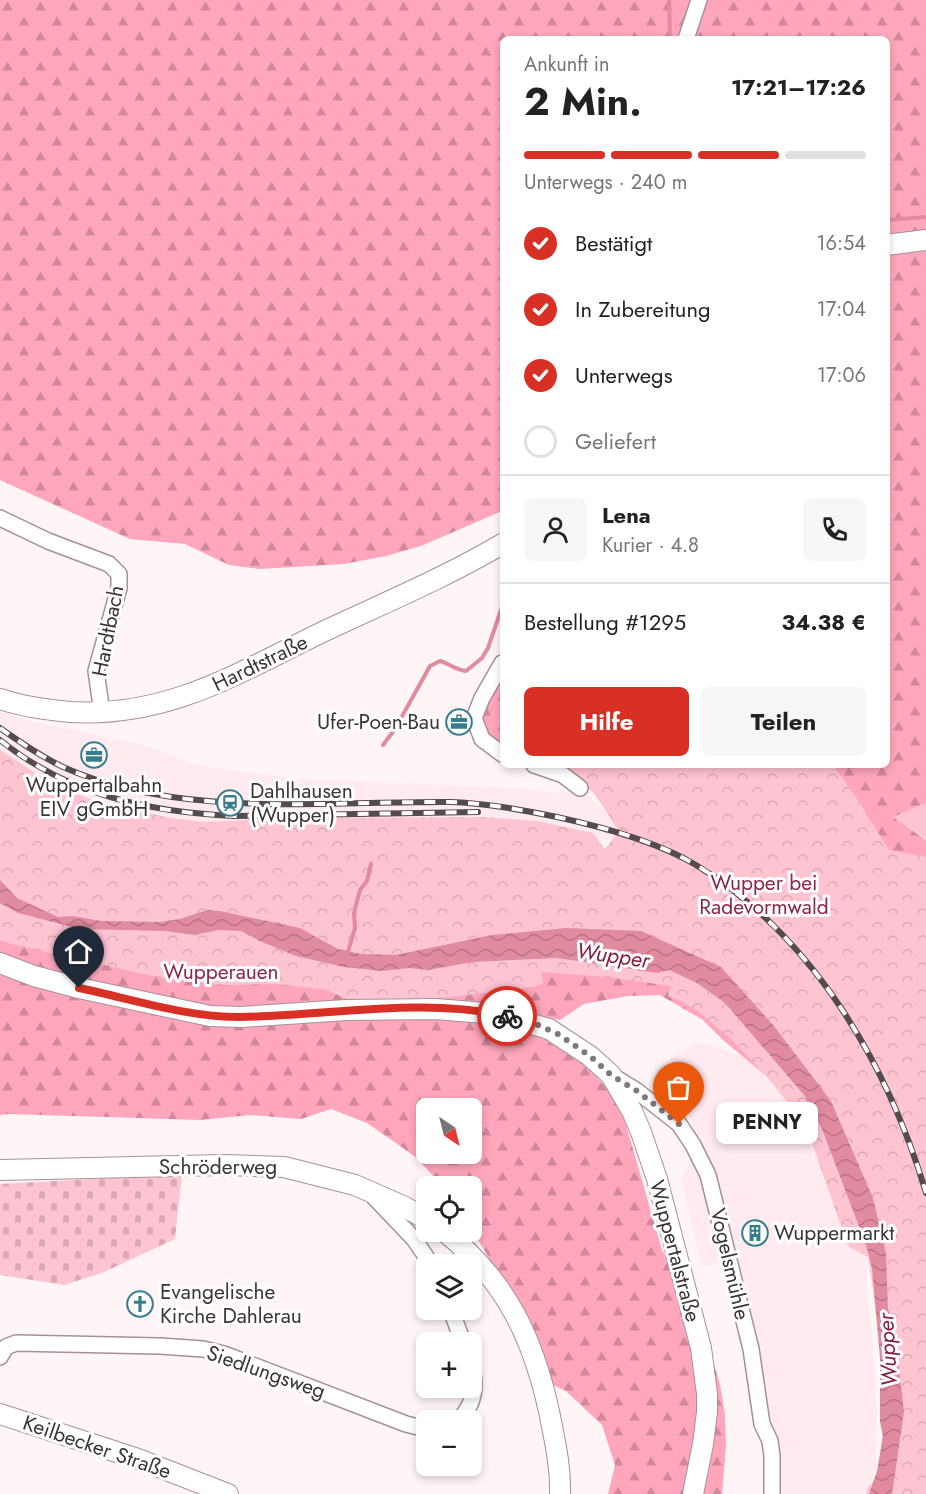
<!DOCTYPE html>
<html lang="de">
<head>
<meta charset="utf-8">
<style>
  body { margin:0; font-family:Jost,sans-serif; background:#f6f6f6; color:#222; height:100vh; display:flex; flex-direction:column; font-size:22px; white-space:nowrap }
  * { box-sizing:border-box; margin:0 }
  p { font-size:20px; color:#767676 }
  .icon { flex:none; width:33px; height:33px; fill:none; stroke:currentColor; stroke-width:2; stroke-linecap:round; stroke-linejoin:round }
  .map { position:relative; flex:1; overflow:hidden }
  .drawer { position:absolute; left:500px; top:36px; width:390px; height:732px; display:flex; flex-direction:column; background:#fff; border-radius:9px; box-shadow:0 3px 9px #0003 }
  .drawer>* { flex:none }
  .needle { width:39px; rotate:145deg }
  .buttons { position:absolute; left:416px; top:1098px; display:grid; gap:12px }
  .buttons a { display:grid; place-items:center; width:66px; height:66px; border-radius:9px; background:#fff; box-shadow:0 3px 9px #0003; font-size:30px }
  .pin { position:absolute; display:grid; place-items:center; width:51px; height:51px; color:#fff; margin:-62px -26px; border-radius:50% 50% 50% 0; rotate:-45deg; box-shadow:0 0 6px #0007 }
  .pin .icon { rotate:45deg }
  .courier { position:absolute; display:grid; place-items:center; width:60px; height:60px; margin:-30px; border:4px solid #d93025; border-radius:50%; background:#fff; color:#222; box-shadow:0 2px 8px #0007 }
  .bubble { position:absolute; height:42px; border-radius:9px; background:#fff; box-shadow:0 3px 9px #0003; font-size:20px; font-weight:700; line-height:42px; text-align:center }
  .summary em { font-style:normal; font-weight:700 }
  .summary div { display:flex; flex-direction:column-reverse }
  .summary { display:flex; align-items:center; justify-content:space-between; height:102px; padding:0 24px }
  h1 { font-size:39px; font-weight:700; line-height:45px }
  .bar { display:grid; grid-template-columns:repeat(4,1fr); gap:9px 6px; align-content:center; height:72px; padding:0 24px }
  .bar i { height:8px; border-radius:4px; background:#e0e0e0 }
  .bar .active { background:#d93025 }
  .bar p { grid-column:span 4 }
  .line { display:flex; align-items:center; gap:15px; padding:0 24px; border-top:2px solid #e0e0e0 }
  .line div { flex:1 }
  .round { display:grid; place-items:center; flex:none; width:63px; height:63px; border-radius:9px; background:#f6f6f6 }
  ol { padding:0 24px; list-style:none }
  li { display:flex; align-items:center; gap:18px; height:66px }
  li p { margin-inline-start:auto }
  li .icon { padding:6px; border-radius:50%; background:#d93025; color:#fff; stroke-width:4 }
  li:last-child { color:#767676 }
  li i { width:33px; height:33px; border:3px solid #e0e0e0; border-radius:50% }
  .button { display:flex; gap:12px; margin-top:auto; padding:12px 24px }
  .button a { flex:1; height:69px; border-radius:9px; background:#d93025; color:#fff; font-size:24px; font-weight:700; line-height:69px; text-align:center }
  .button a+a { background:#f6f6f6; color:#222 }
  .map>svg:first-child { display:block }
  .built { fill:#ffeaef }
  .green { fill:#ffc4d1 }
  .forest { fill:url(#forest-firs); fill-rule:evenodd }
  .cemetery { fill:url(#cemetery-stones) }
  .park { fill:url(#park-crowns) }
  .water { fill:url(#water-waves) }
  .lines { fill:none; stroke-linecap:round; stroke-linejoin:round }
  .stream { stroke:#e18ba1; stroke-width:4 }
  .minor-casing { stroke:#a79095; stroke-width:18 }
  .major-casing { stroke:#a79095; stroke-width:22 }
  .minor { stroke:#fff; stroke-width:15 }
  .major { stroke:#fff; stroke-width:20 }
  .rail-casing { stroke:#544b4d; stroke-width:6 }
  .rail { stroke:#fff; stroke-width:4; stroke-dasharray:11; stroke-linecap:butt }
  .done { stroke:#81787a; stroke-width:6; stroke-dasharray:0 10.8 }
  .route { stroke:#d93025; stroke-width:8 }
  .labels { text-anchor:middle; dominant-baseline:central; stroke-width:6; stroke-linejoin:round; paint-order:stroke }
  .street-label { font-size:21px; fill:#3d3436; stroke:#fff }
  .poi-label { font-size:21px; fill:#3d3436; stroke:#fff; text-anchor:start }
  .park-label { font-size:21px; fill:#8b2649; stroke:#fff }
  .water-label { font-size:22px; font-style:italic; fill:#841f44; stroke:#fff }
</style>
</head>
<body>
<div class="map">
<svg width="926" height="1494" viewBox="0 0 926 1494">
  <defs>
    <pattern id="forest-firs" width="22" height="20" patternUnits="userSpaceOnUse" patternTransform="scale(1.5)"><rect width="22" height="20" fill="#ffa6bc"/><path d="M5 1l3.5 6h-7zM16 11l3.5 6h-7z" fill="#d0889a"/></pattern>
    <pattern id="cemetery-stones" width="16" height="16" patternUnits="userSpaceOnUse" patternTransform="scale(1.5)"><rect width="16" height="16" fill="#ffc4d1"/><path d="M2 7V4a2 2 0 0 1 4 0v3zM10 15v-3a2 2 0 0 1 4 0v3z" fill="#dba9b4"/></pattern>
    <pattern id="park-crowns" width="20" height="18" patternUnits="userSpaceOnUse" patternTransform="scale(1.5)"><rect width="20" height="18" fill="#ffc4d1"/><path d="M2 6a3 3 0 1 1 6 0M12 15a3 3 0 1 1 6 0" fill="none" stroke="#dba9b4"/></pattern>
    <pattern id="water-waves" width="16" height="10" patternUnits="userSpaceOnUse" patternTransform="scale(1.5)"><rect width="16" height="10" fill="#e18ba1"/><path d="M0 5q4-4 8 0t8 0" fill="none" stroke="#b87284"/></pattern>
  </defs>
  <rect width="100%" height="100%" fill="#fff5f7"/>
  <path class="built" d="M 0,711 L 26,720 L 145,745 L 190,763 L 221,769 L 300,779 L 514,788 L 558,793 L 580,788 L 605,811 L 623,839 L 620,842 L 589,838 L 161,829 L 0,763 Z
    M 700,1042 L 743,1056 L 774,1083 L 804,1121 L 867,1254 L 867,1294 L 873,1347 L 877,1413 L 876,1470 L 865,1494 L 774,1494 L 730,1261 L 702,1267 L 681,1177 L 688,1166 L 696,1137 L 670,1057 Z"/>
  <path class="green" d="M 926,803 L 926,839 L 892,817 Z"/>
  <path class="forest" d="M 0,0 L 926,0 L 926,233 L 887,238 L 886,39 L 502,39 L 502,511 L 421,546 L 386,556 L 344,564 L 260,569 L 229,565 L 185,544 L 130,539 L 0,480 Z
    M 926,247 L 926,803 L 893,817 L 926,840 L 926,1494 L 886,1254 L 621,824 C 600,799 583,777 551,765 L 886,765 L 887,251 Z
    M 502,670 L 502,752 L 499,750 L 476,717 Z
    M 0,903 L 32,918 L 80,929 L 194,935 L 219,930 L 240,931 L 262,943 L 297,956 L 345,968 L 383,971 L 427,970 L 474,963 L 543,958 L 656,972 L 669,971 L 698,987 L 724,1005 L 804,1095 L 821,1129 L 860,1234 L 856,1243 L 805,1121 L 798,1109 L 775,1083 L 723,1040 L 703,1020 L 660,995 L 628,996 L 584,1004 L 560,1020 L 503,1009 L 437,1006 L 347,1006 L 240,1014 L 210,1014 L 125,997 L 26,973 L 0,960 Z
    M 0,967 L 150,1006 L 385,1013 L 497,1024 L 517,1028 L 544,1039 L 585,1065 L 608,1089 L 625,1121 L 662,1250 L 686,1286 L 712,1358 L 720,1384 L 725,1415 L 726,1445 L 722,1494 L 608,1494 L 615,1465 L 602,1425 L 566,1391 L 548,1383 L 493,1265 L 471,1228 L 471,1186 L 442,1186 L 418,1159 L 403,1148 L 367,1123 L 331,1109 L 301,1119 L 251,1115 L 200,1120 L 9,1114 L 0,1115 ZM 426,1108 L 471,1108 L 471,1154 L 426,1154 Z"/>
  <path class="cemetery" d="M 182,1174 L 175,1239 L 102,1273 L 64,1285 L 0,1275 L 0,1184 Z"/>
  <path class="park" d="M 0,750 L 51,783 L 93,800 L 165,817 L 205,822 L 290,818 L 484,817 L 538,821 L 593,833 L 605,849 L 619,831 C 601,805 590,779 559,765 L 833,765 L 856,797 L 889,850 L 926,857 L 926,1494 L 866,1494 C 866,1486 872,1485 875,1478 C 878,1471 880,1459 881,1451 C 887,1386 878,1320 868,1257 L 848,1246 L 806,1126 L 769,1079 L 730,1038 L 699,1012 L 683,1002 L 668,996 L 671,986 L 606,977 L 541,972 L 544,983 L 533,987 L 411,1002 L 358,1004 L 327,990 L 278,984 L 224,985 L 166,979 L 11,944 L 0,940 Z"/>
  <path class="water" d="M 0,880 L 17,898 L 58,917 L 73,916 L 101,921 L 160,922 L 180,919 L 207,910 L 220,911 L 300,928 L 338,949 L 361,954 L 396,955 L 492,935 L 566,928 L 641,931 L 721,967 L 774,1026 L 831,1101 L 873,1198 L 886,1253 L 888,1309 L 895,1333 L 904,1412 L 892,1494 L 869,1494 L 877,1471 L 883,1436 L 880,1422 L 880,1358 L 872,1268 L 866,1245 L 822,1129 L 804,1095 L 725,1003 L 697,983 L 669,970 L 657,973 L 557,958 L 473,962 L 428,970 L 409,968 L 382,971 L 344,967 L 296,956 L 262,942 L 241,931 L 219,930 L 194,935 L 166,931 L 80,929 L 18,913 L 0,903 Z"/>
  <g class="lines">
    <path class="stream" d="M 669,0 L 670,39
      M 886,220 L 926,217
      M 383,745 L 395,729 L 430,666 L 440,661 C 450,664 456,670 466,671 L 482,658 L 488,648 L 502,607
      M 347,955 L 355,928 L 354,913 L 360,890 L 367,881 L 371,864"/>
    <g class="minor-casing">
      <path id="minor" d="M 686,39 L 699,0
        M 0,518 L 48,541 L 109,564 L 119,574 L 119,588 L 96,671 L 102,713
        M 502,663 L 482,698 L 474,718 L 482,739 L 502,754
        M 534,765 L 563,775 L 580,788
        M 611,1075 L 637,1091 L 679,1124 L 693,1145 L 708,1175 L 751,1349 L 762,1424 L 770,1441 L 772,1456 L 772,1494
        M 373,1196 L 414,1239 L 431,1264
        M 451,1310 L 463,1342
        M 0,1357 L 6,1347 L 16,1343 L 160,1346 L 203,1349 L 224,1354 L 406,1424 L 426,1429
        M 459,1420 C 474,1405 477,1386 471,1365"/>
    </g>
    <g class="major-casing">
      <path id="major" d="M 886,245 L 926,240
        M 0,699 C 23,707 47,710 71,712 C 172,718 244,669 331,628 C 389,601 448,576 502,544
        M 0,963 L 34,976 L 79,988 L 210,1016 L 241,1017 L 346,1010 L 436,1009 L 497,1014 L 549,1029 L 590,1056 L 611,1075 L 632,1111 L 641,1132 L 657,1179 L 701,1348 L 707,1394 L 707,1412 L 703,1444 L 693,1494
        M 0,1170 L 223,1165 L 284,1167 L 355,1185 L 405,1207 L 426,1219
        M 445,1232 C 507,1281 534,1340 550,1416 C 555,1442 561,1468 560,1494
        M 0,1414 L 138,1459 L 228,1494"/>
    </g>
    <use href="#minor" class="minor"/>
    <use href="#major" class="major"/>
    <g class="rail-casing">
      <path id="rail" d="M 0,728 C 20,742 40,756 63,767 C 179,819 325,801 450,802 C 486,803 522,810 557,817 C 603,827 656,841 696,865 C 814,937 888,1065 926,1193
        M 0,740 C 68,795 149,812 234,816 L 478,812"/>
    </g>
    <use href="#rail" class="rail"/>
  </g>
  <g class="lines">
    <path class="done" d="M 507,1016 L 534,1023 L 558,1034 L 590,1056 L 611,1075 L 637,1091 L 679,1124"/>
    <path class="route" d="M 79,988 C 132,999 185,1017 240,1017 C 328,1016 420,997 507,1016"/>
  </g>
  <defs>
    <g id="office-ring" transform="scale(1.35)"><circle r="9.5" fill="#fff" stroke="#387d8b" stroke-width="1.5"/><path d="M-6-3h4V-5.5h4V-3h4V5H-6ZM-1-4.5V-3h2v-1.5ZM-6 0V1H6V0Z" fill="#387d8b"/></g>
    <g id="station-ring" transform="scale(1.35)"><circle r="9.5" fill="#fff" stroke="#387d8b" stroke-width="1.5"/><path d="M-3-6H3Q5-6 5-4V2Q5 4 3 4L4.5 6H3L1.5 4h-3L-3 6H-4.5L-3 4Q-5 4-5 2V-4Q-5-6-3-6ZM-3.5-4v3h7v-3ZM-3.5 1v1.5H-2V1ZM2 1v1.5H3.5V1Z" fill="#387d8b"/></g>
    <g id="building-ring" transform="scale(1.35)"><circle r="9.5" fill="#fff" stroke="#387d8b" stroke-width="1.5"/><path d="M-4-6H4V6H1V3H-1V6H-4ZM-2.5-4.3h1.7v1.8h-1.7ZM.8-4.3h1.7v1.8H.8ZM-2.5-1h1.7V.8h-1.7ZM.8-1h1.7V.8H.8Z" fill="#387d8b"/></g>
    <g id="church-ring" transform="scale(1.35)"><circle r="9.5" fill="#fff" stroke="#387d8b" stroke-width="1.5"/><path d="M-1.2-6h2.4v3.5h3.3v2.4h-3.3V6h-2.4V-.1h-3.3v-2.4h3.3Z" fill="#387d8b"/></g>
  </defs>
  <g fill-rule="evenodd">
    <use href="#office-ring" x="459" y="722"/>
    <use href="#office-ring" x="94" y="755"/>
    <use href="#station-ring" x="230" y="803"/>
    <use href="#building-ring" x="755" y="1233"/>
    <use href="#church-ring" x="140" y="1304"/>
  </g>
  <g class="labels">
    <g class="street-label">
      <text transform="translate(108 631) rotate(-79)">Hardtbach</text>
      <text transform="translate(260 663) rotate(-26)">Hardtstraße</text>
      <text x="218" y="1167">Schröderweg</text>
      <text transform="translate(675 1251) rotate(75)">Wuppertalstraße</text>
      <text transform="translate(730 1264) rotate(77)">Vogelsmühle</text>
      <text transform="translate(266 1372) rotate(19)">Siedlungsweg</text>
      <text transform="translate(97 1447) rotate(19)">Keilbecker Straße</text>
    </g>
    <g class="poi-label">
      <text x="440" y="722" text-anchor="end">Ufer-Poen-Bau</text>
      <text x="94" y="785" text-anchor="middle">Wuppertalbahn<tspan x="94" dy="24">EIV gGmbH</tspan></text>
      <text x="250" y="791">Dahlhausen<tspan x="250" dy="24">(Wupper)</tspan></text>
      <text x="774" y="1233">Wuppermarkt</text>
      <text x="160" y="1292">Evangelische<tspan x="160" dy="24">Kirche Dahlerau</tspan></text>
    </g>
    <g class="park-label">
      <text x="764" y="883">Wupper bei<tspan x="764" dy="24">Radevormwald</tspan></text>
      <text x="221" y="972">Wupperauen</text>
    </g>
    <g class="water-label">
      <text transform="translate(613 955) rotate(8)">Wupper</text>
      <text transform="translate(887 1350) rotate(-93)">Wupper</text>
    </g>
  </g>
</svg>
<div class="buttons">
<a><svg class="needle" viewBox="-14 -14 28 28"><path d="M0-13l5 13h-10z" fill="#e53935"/><path d="M0 13l5-13h-10z" fill="#767676"/></svg></a>
<a><svg class="icon" aria-label="locate" viewBox="0 0 24 24"><circle cx="12" cy="12" r="6"/><path d="M12 2v4M12 18v4M2 12h4M18 12h4"/></svg></a>
<a><svg class="icon" aria-label="layers" viewBox="0 0 24 24"><path d="M12 4l9 5-9 5-9-5zM3 14l9 5 9-5"/></svg></a>
<a>+</a>
<a>−</a>
</div>
<div class="pin" style="left:679px;top:1124px;background:#ea580c"><svg class="icon" aria-label="bag" viewBox="0 0 24 24"><path d="M5 8h14l-1 12H6zM9 8a3 3 0 0 1 6 0"/></svg></div>
<div class="pin" style="left:79px;top:988px;background:#1f2937"><svg class="icon" aria-label="home" viewBox="0 0 24 24"><path d="M3 11l9-7 9 7M6 9v11h12V9"/></svg></div>
<div class="courier" style="left:507px;top:1016px"><svg class="icon" aria-label="bike" viewBox="0 0 24 24"><circle cx="6" cy="16" r="4"/><circle cx="18" cy="16" r="4"/><path d="M6 16l4-8h5l3 8M10 8l3 8H6M13 5h3"/></svg></div>
<div class="bubble" style="left:716px;top:1102px;width:102px">PENNY</div>
<section class="drawer">
<div class="summary"><div><h1>2 Min.</h1><p>Ankunft in</p></div><em>17:21–17:26</em></div>
<div class="bar"><i class="active"></i><i class="active"></i><i class="active"></i><i></i><p>Unterwegs · 240 m</p></div>
<ol>
<li><svg class="icon" aria-label="check" viewBox="0 0 24 24"><path d="M5 12l5 5 9-10"/></svg>Bestätigt<p>16:54</p></li>
<li><svg class="icon" aria-label="check" viewBox="0 0 24 24"><path d="M5 12l5 5 9-10"/></svg>In Zubereitung<p>17:04</p></li>
<li><svg class="icon" aria-label="check" viewBox="0 0 24 24"><path d="M5 12l5 5 9-10"/></svg>Unterwegs<p>17:06</p></li>
<li><i></i>Geliefert</li>
</ol>
<div class="line" style="height:108px"><a class="round"><svg class="icon" aria-label="person" viewBox="0 0 24 24"><circle cx="12" cy="8" r="4"/><path d="M4 21q1-7 8-7t8 7"/></svg></a><div><b>Lena</b><p>Kurier · 4.8</p></div><a class="round"><svg class="icon" aria-label="phone" viewBox="0 0 24 24"><path d="M5 4h4l2 5-3 2q2 4 5 5l2-3 5 2v4C11 20 4 13 5 4z"/></svg></a></div>
<div class="line" style="height:78px"><div>Bestellung #1295</div><b>34.38 €</b></div>
<div class="button"><a>Hilfe</a><a>Teilen</a></div>
</section>
</div>
</body>
</html>
